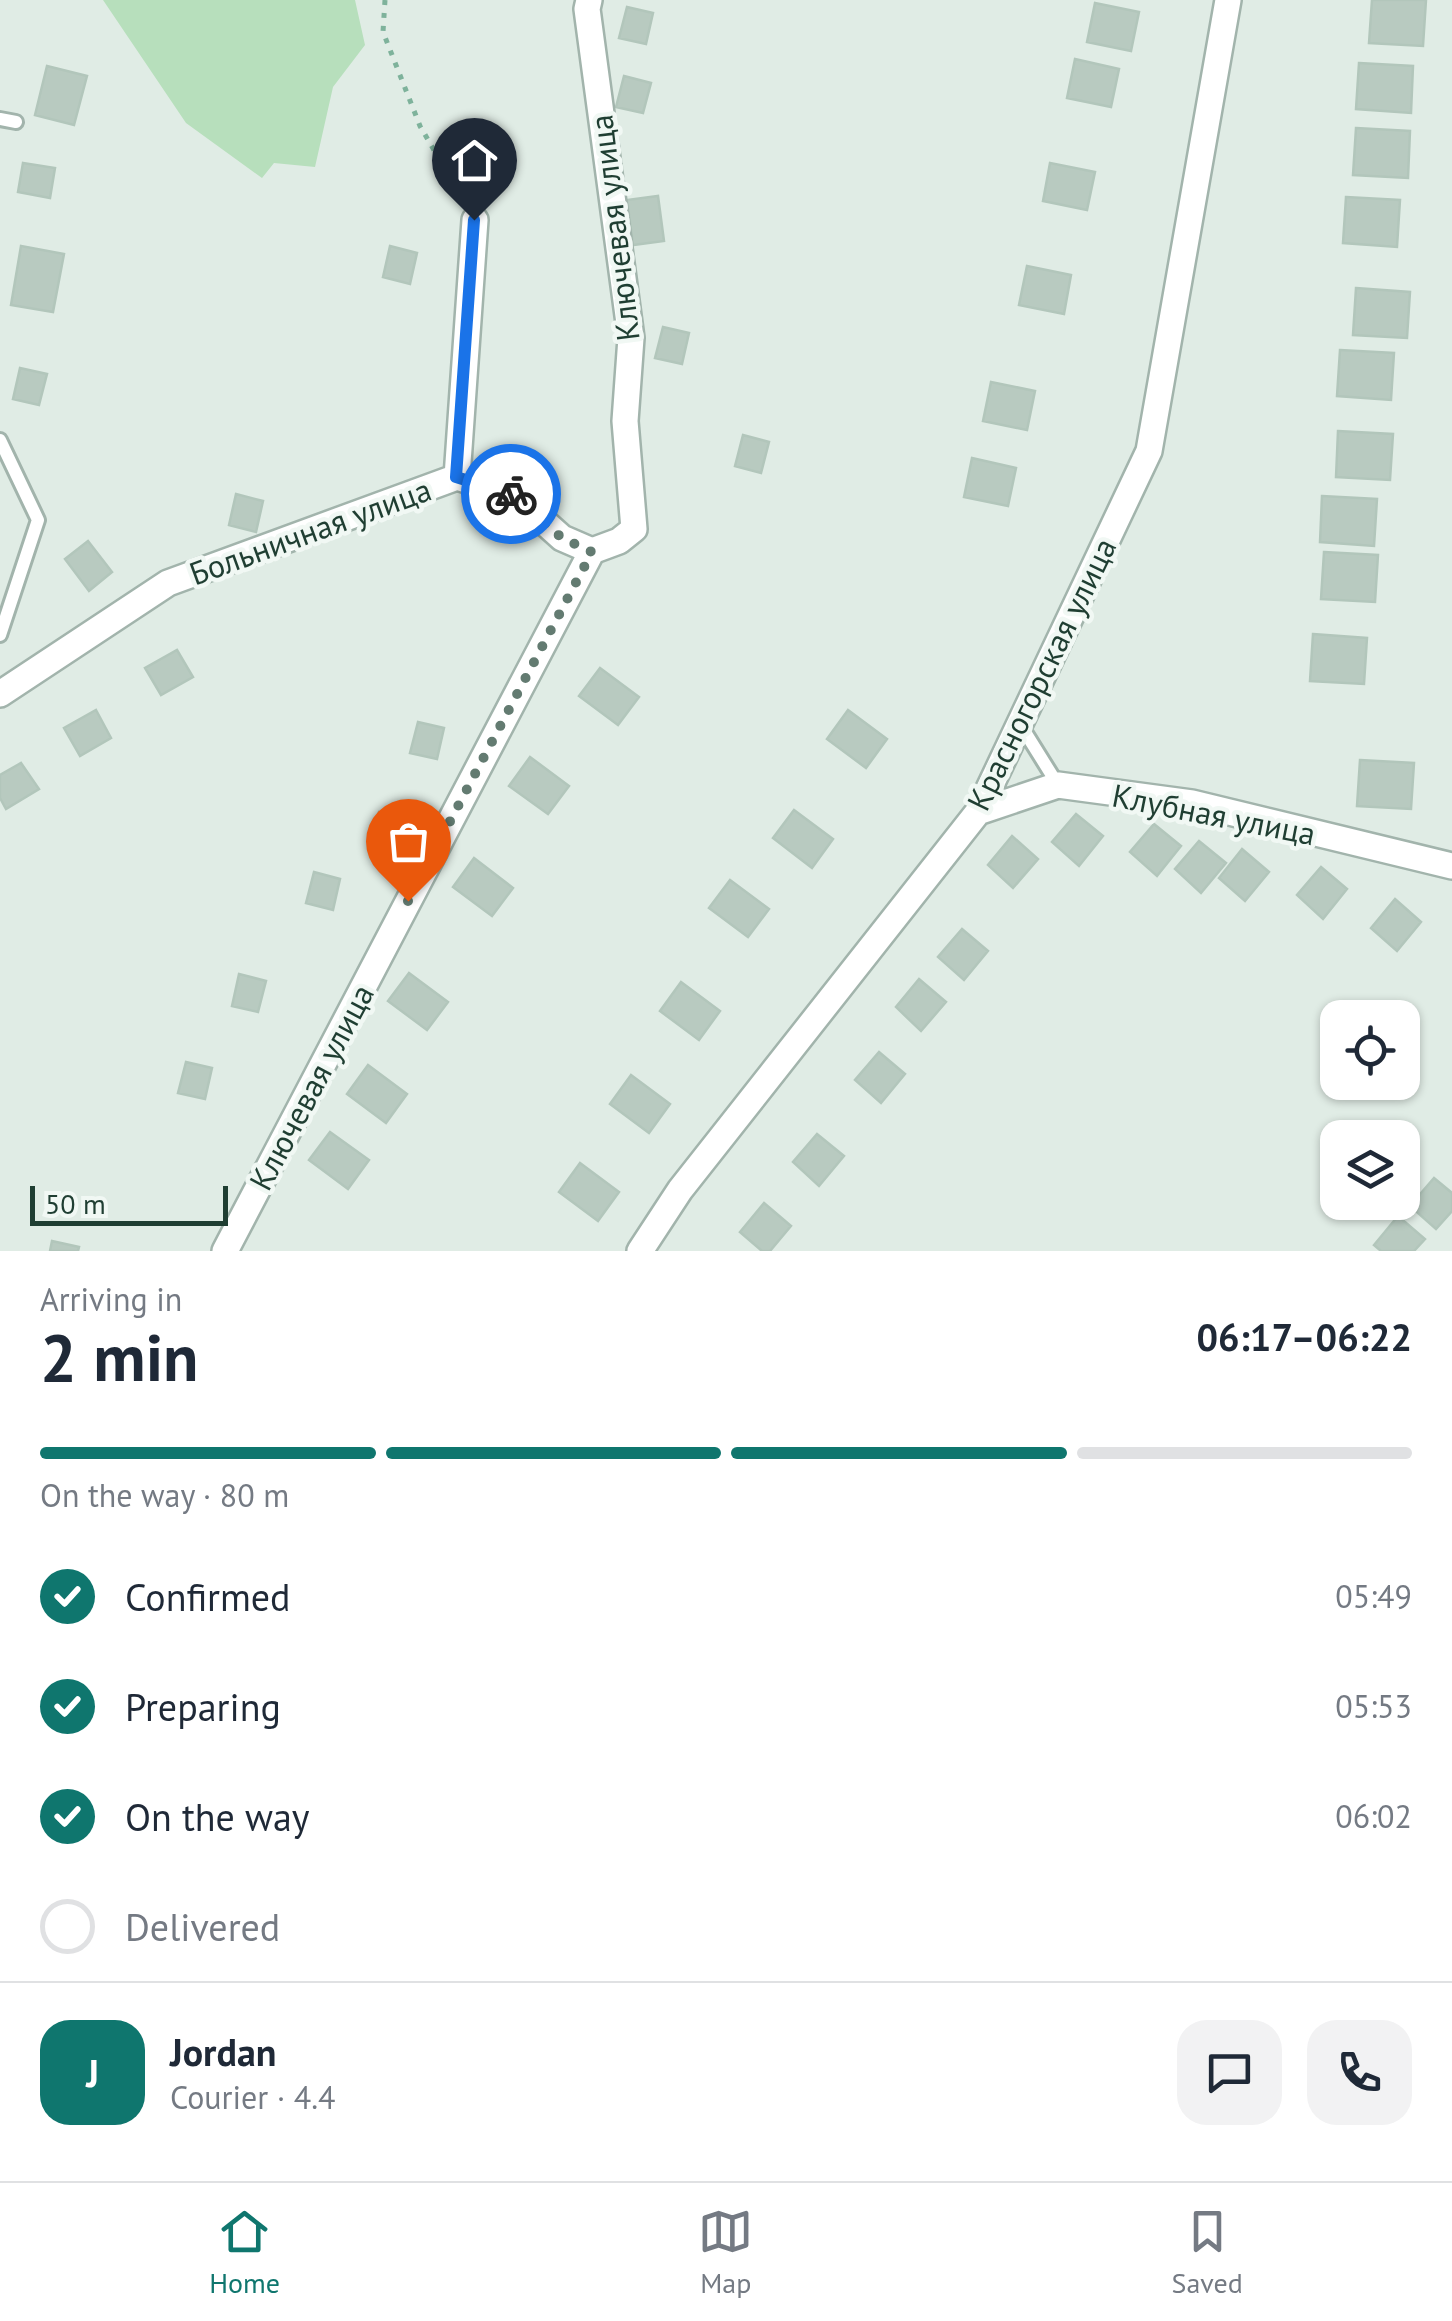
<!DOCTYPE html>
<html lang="en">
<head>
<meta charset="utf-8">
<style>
  body { margin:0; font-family:"PT Sans",sans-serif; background:#f2f2f3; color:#1f2937; height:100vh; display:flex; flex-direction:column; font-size:38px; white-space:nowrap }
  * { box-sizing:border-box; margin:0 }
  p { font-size:32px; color:#747a83 }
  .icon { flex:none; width:55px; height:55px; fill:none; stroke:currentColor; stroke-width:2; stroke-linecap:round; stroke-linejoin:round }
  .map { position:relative; height:1251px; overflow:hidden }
  .panel { display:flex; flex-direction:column; background:#fff; flex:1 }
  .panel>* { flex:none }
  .controls { position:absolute; left:1320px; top:1000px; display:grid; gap:20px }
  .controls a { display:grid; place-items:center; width:100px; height:100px; border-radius:20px; background:#fff; box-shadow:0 2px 8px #0004; font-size:50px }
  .scale { position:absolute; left:30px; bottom:25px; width:198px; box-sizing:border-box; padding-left:10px; border:5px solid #1f3e32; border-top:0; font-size:28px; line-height:35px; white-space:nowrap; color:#1f3e32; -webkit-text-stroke:8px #f1f8f4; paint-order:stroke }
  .pin { position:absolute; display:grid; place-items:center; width:85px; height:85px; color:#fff; margin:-102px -42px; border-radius:50% 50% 50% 0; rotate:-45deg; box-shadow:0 0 10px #0007 }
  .pin .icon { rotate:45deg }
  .courier { position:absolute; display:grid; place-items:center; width:100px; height:100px; margin:-50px; border:8px solid #1a73e8; border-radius:50%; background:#fff; color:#222; box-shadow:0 2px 12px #0007 }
  .headline em { font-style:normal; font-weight:700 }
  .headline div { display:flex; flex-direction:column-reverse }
  .headline { display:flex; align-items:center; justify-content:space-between; height:170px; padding:0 40px }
  h1 { font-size:65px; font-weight:700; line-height:75px }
  .bar { display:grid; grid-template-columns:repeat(4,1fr); gap:15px 10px; align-content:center; height:120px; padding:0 40px }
  .bar i { height:12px; border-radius:8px; background:#e0e1e3 }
  .bar .current { background:#0f766e }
  .bar p { grid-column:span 4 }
  .line { display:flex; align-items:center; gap:25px; padding:0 40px; border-top:2px solid #e0e1e3 }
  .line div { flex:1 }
  .round { display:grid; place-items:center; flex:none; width:105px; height:105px; border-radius:30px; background:#f2f2f3 }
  ol { padding:0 40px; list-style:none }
  li { display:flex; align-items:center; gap:30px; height:110px }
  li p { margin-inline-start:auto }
  li .icon { padding:10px; border-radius:50%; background:#0f766e; color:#fff; stroke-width:4 }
  li:last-child { color:#747a83 }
  li i { width:55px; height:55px; border:5px solid #e0e1e3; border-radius:50% }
  .tab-bar { display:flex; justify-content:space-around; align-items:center; height:140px; border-top:2px solid #e0e1e3; background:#fff; font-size:28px; color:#747a83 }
  .tab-bar a { display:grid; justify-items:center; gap:5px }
  .tab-bar .current { color:#0f766e }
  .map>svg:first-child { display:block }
  .green { fill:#b7dfbc }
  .building { fill:#b8cac0; stroke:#b2c6bb; stroke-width:2.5 }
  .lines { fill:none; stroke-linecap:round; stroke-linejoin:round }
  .lane-casing { stroke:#a2b4ac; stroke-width:18 }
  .street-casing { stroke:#a2b4ac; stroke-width:30 }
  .path { stroke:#7eb29b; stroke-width:5; stroke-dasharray:5 8; stroke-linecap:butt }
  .lane { stroke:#fff; stroke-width:12 }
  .street { stroke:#fff; stroke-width:25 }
  .done { stroke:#637b71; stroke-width:10; stroke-dasharray:0 18 }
  .route { stroke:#1a73e8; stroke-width:12 }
  .labels { text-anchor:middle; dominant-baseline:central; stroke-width:9; stroke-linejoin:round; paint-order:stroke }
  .street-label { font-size:32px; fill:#1f3e32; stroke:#f1f8f4 }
</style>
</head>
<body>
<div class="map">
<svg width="1452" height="1251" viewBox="0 0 1452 1251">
  <rect width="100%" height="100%" fill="#e0ece5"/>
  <path class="green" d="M 103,0 L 355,0 L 365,45 L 333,87 L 315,167 L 274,163 L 262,178 L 186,123 Z"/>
  <path class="building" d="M 1372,0 L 1426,0 L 1423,46 L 1369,43 Z
    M 1095,3 L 1139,12 L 1131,51 L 1087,42 Z
    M 627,7 L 653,13 L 646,44 L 619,38 Z
    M 1075,59 L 1119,69 L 1111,107 L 1067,98 Z
    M 1359,63 L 1413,66 L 1411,113 L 1356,109 Z
    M 47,66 L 87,76 L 74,125 L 35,115 Z
    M 624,76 L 651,83 L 643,113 L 616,107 Z
    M 1356,128 L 1410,131 L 1408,178 L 1353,175 Z
    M 23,163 L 55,168 L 50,198 L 18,192 Z
    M 1050,163 L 1095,172 L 1087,210 L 1043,201 Z
    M 658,196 L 664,241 L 633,245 L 627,200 Z
    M 1346,197 L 1400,200 L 1397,247 L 1343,243 Z
    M 21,246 L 64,254 L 53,312 L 11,305 Z
    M 390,246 L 417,253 L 410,284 L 383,277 Z
    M 1027,266 L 1071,275 L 1064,314 L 1019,305 Z
    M 1356,288 L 1410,292 L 1407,338 L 1353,335 Z
    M 663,327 L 689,333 L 682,364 L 655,358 Z
    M 1340,350 L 1394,353 L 1391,400 L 1337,396 Z
    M 20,368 L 47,374 L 39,405 L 13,399 Z
    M 991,382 L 1035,391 L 1027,430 L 983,421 Z
    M 1338,431 L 1393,434 L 1390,480 L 1336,477 Z
    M 743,435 L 769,442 L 761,473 L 735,466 Z
    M 972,458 L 1016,468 L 1008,506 L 964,497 Z
    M 236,494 L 263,501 L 256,532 L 229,525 Z
    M 1322,496 L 1377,499 L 1374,546 L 1320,542 Z
    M 88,541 L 112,572 L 89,591 L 65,559 Z
    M 1324,552 L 1378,555 L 1375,602 L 1321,599 Z
    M 1313,634 L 1367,638 L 1364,684 L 1310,681 Z
    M 177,650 L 193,677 L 161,695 L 145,668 Z
    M 600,668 L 639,697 L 618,725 L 579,696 Z
    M 96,710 L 111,738 L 80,756 L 64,728 Z
    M 848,710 L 887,739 L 866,768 L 827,739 Z
    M 418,722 L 444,728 L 437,759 L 410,753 Z
    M 530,757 L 569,786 L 548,814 L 509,786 Z
    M 1360,760 L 1414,763 L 1411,809 L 1357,806 Z
    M 21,763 L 39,789 L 6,809 L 0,798 L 0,775 Z
    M 794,810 L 833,839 L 812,868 L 773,838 Z
    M 379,812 L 405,818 L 398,849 L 371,843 Z
    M 1076,814 L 1103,836 L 1079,866 L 1052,842 Z
    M 1154,824 L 1181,846 L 1157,876 L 1130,852 Z
    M 1012,836 L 1038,859 L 1013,888 L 988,865 Z
    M 1199,841 L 1226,863 L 1201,893 L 1175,869 Z
    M 1242,849 L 1269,872 L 1245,901 L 1219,878 Z
    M 474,858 L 513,888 L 492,916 L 453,887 Z
    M 1321,867 L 1347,889 L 1323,919 L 1297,895 Z
    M 314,872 L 340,879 L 333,910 L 306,903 Z
    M 730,880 L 769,909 L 748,937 L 709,908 Z
    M 1395,899 L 1421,922 L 1397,951 L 1371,928 Z
    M 962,929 L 988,951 L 964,980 L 938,957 Z
    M 409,973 L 448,1002 L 427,1030 L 388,1001 Z
    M 239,974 L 266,981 L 258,1012 L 232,1006 Z
    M 919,979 L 946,1002 L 921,1031 L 896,1007 Z
    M 681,982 L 720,1011 L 699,1040 L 660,1011 Z
    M 879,1052 L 905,1074 L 881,1103 L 855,1080 Z
    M 186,1062 L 212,1068 L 205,1099 L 178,1093 Z
    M 368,1065 L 407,1094 L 386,1123 L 347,1094 Z
    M 631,1075 L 670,1104 L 649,1133 L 610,1104 Z
    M 330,1132 L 369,1160 L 348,1189 L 309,1160 Z
    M 817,1134 L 844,1156 L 819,1186 L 793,1162 Z
    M 580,1163 L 619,1192 L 598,1221 L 559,1192 Z
    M 1434,1178 L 1452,1193 L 1452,1211 L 1436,1229 L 1410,1206 Z
    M 764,1203 L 791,1226 L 770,1251 L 762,1251 L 740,1232 Z
    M 1398,1216 L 1425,1239 L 1414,1251 L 1381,1251 L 1374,1245 Z
    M 52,1241 L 79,1247 L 78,1251 L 50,1251 Z"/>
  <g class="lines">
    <g class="lane-casing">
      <path id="lane" d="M 0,119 L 16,122
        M 0,440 L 38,520 L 0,635
        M 1020,724 L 1058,785"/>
    </g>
    <g class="street-casing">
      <path id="street" d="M 457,477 L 514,495 L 562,538 L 592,551 L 619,541 L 634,529 L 625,421 L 631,338 L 587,9 L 589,0
        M 0,694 L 168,583 L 457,477 L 475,220
        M 978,812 L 1058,785 L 1192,803 L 1452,866
        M 225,1251 L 592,551
        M 640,1251 L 680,1190 L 978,812 L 1149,451 L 1228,0"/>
    </g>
    <path class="path" d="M 385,0 L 383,32 L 420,126 L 463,200"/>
    <use href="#lane" class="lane"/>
    <use href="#street" class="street"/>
  </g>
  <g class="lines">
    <path class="done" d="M 408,901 L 592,552 L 562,538 L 511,494"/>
    <path class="route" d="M 474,220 L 456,477 L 511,494"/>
  </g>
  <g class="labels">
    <g class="street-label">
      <text transform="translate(614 228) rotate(-97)">Ключевая улица</text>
      <text transform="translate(310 531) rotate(-20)">Больничная улица</text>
      <text transform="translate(1041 674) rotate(-64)">Красногорская улица</text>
      <text transform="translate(1214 814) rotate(11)">Клубная улица</text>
      <text transform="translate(311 1087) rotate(-62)">Ключевая улица</text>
    </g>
  </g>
</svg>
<div class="controls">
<a><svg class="icon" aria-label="locate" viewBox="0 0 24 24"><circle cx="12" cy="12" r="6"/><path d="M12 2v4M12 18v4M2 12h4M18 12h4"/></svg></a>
<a><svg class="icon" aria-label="layers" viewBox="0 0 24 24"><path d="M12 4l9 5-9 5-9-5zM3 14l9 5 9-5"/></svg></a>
</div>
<div class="scale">50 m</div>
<div class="pin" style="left:408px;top:901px;background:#ea580c"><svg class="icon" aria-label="bag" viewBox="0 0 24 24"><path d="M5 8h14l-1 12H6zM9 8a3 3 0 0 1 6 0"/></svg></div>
<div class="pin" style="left:474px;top:220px;background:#1f2937"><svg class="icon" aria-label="home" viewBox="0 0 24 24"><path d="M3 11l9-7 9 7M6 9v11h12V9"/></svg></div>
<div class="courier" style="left:511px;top:494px"><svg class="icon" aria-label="bike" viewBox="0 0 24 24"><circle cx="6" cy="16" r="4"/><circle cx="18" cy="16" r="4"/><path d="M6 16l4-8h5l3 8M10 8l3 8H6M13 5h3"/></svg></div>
</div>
<section class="panel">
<div class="headline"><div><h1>2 min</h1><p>Arriving in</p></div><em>06:17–06:22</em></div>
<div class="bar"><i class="current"></i><i class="current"></i><i class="current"></i><i></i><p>On the way · 80 m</p></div>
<ol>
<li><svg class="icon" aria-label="check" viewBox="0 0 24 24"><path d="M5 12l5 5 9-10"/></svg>Confirmed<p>05:49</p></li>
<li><svg class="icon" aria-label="check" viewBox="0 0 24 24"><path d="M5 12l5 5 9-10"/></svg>Preparing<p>05:53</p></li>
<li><svg class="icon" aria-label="check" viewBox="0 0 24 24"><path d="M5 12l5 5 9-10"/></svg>On the way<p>06:02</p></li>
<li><i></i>Delivered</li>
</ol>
<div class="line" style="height:180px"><b class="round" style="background:#0f766e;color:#fff">J</b><div><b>Jordan</b><p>Courier · 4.4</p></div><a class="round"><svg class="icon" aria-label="chat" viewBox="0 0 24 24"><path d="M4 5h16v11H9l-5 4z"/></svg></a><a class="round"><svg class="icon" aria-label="phone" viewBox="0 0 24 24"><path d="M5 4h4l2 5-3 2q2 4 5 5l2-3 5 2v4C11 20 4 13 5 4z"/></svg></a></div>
</section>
<nav class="tab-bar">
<a class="current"><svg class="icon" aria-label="home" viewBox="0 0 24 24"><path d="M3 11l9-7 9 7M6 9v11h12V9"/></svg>Home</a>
<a><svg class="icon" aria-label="map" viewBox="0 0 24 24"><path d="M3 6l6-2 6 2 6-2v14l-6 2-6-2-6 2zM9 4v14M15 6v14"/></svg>Map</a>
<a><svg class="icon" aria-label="saved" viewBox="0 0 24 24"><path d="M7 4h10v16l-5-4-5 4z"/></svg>Saved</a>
</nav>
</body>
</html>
